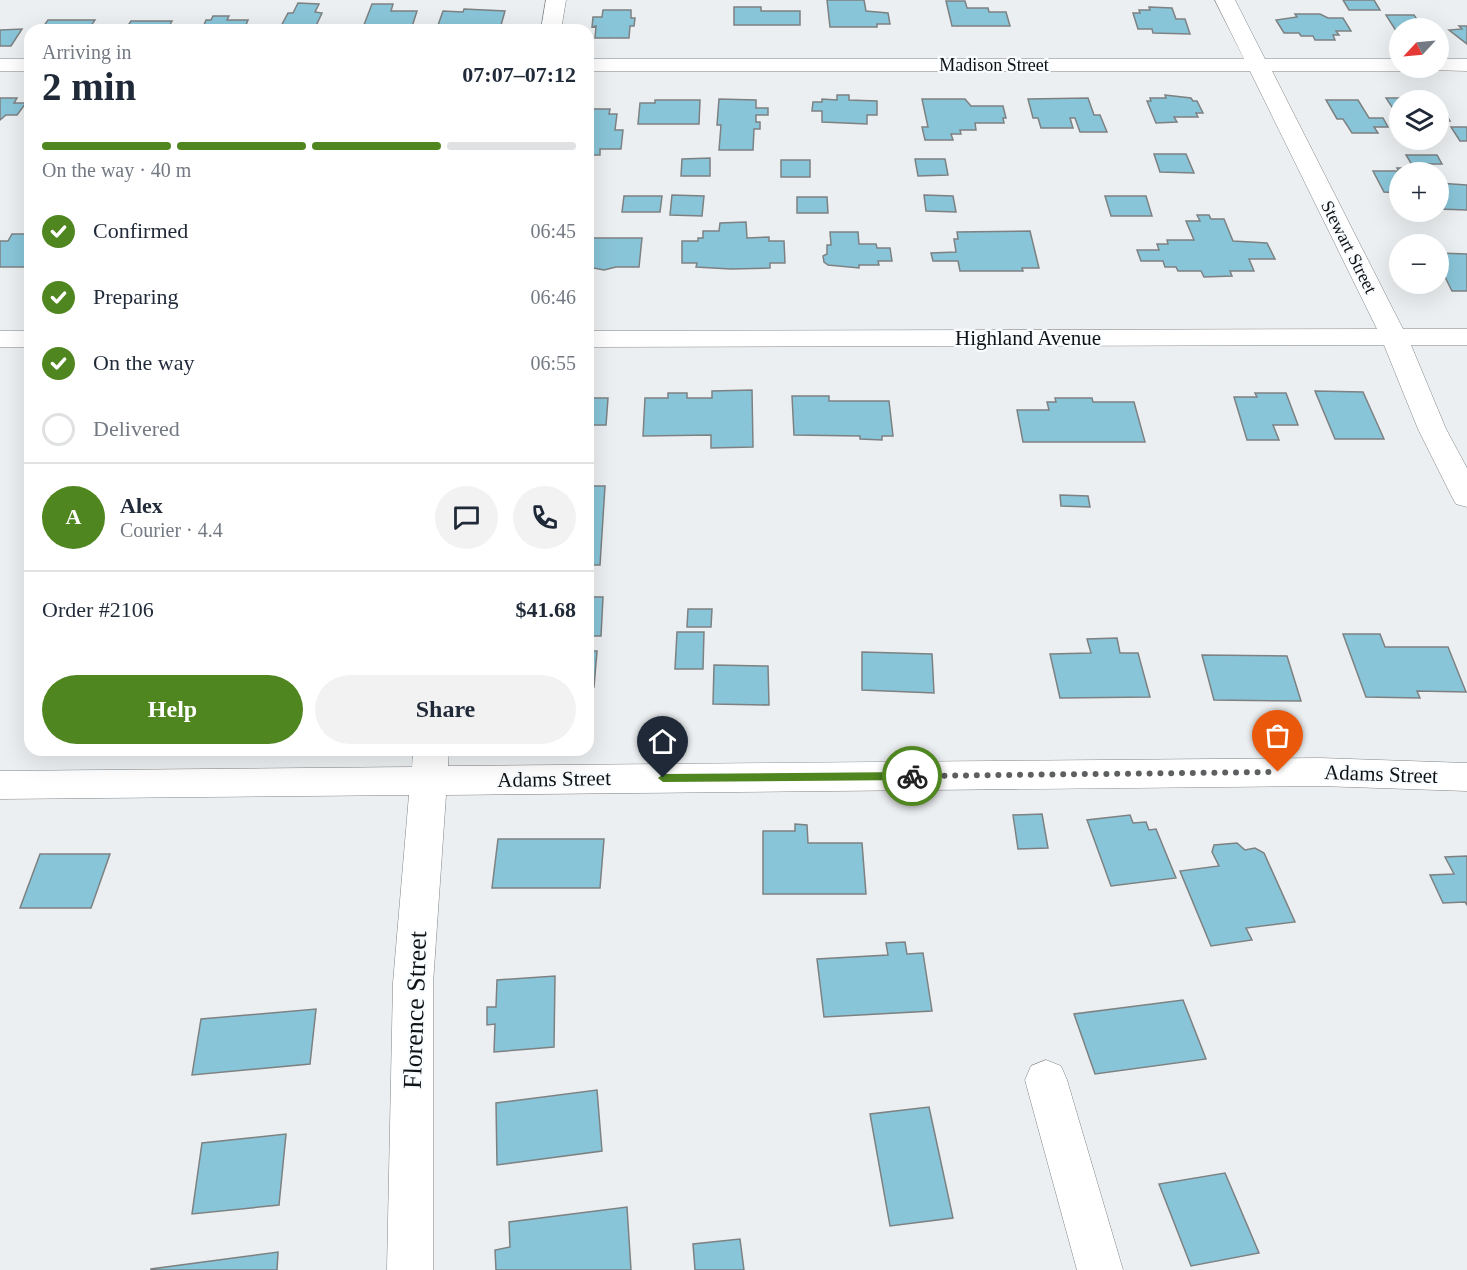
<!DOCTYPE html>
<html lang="en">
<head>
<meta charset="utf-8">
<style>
  body { margin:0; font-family:"Times New Roman",serif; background:#f2f2f3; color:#1f2937; height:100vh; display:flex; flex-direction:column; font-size:22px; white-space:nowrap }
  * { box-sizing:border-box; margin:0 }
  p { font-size:20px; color:#747a83 }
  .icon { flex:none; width:33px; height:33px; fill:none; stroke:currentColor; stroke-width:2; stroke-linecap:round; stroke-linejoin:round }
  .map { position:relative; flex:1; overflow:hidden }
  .drawer { position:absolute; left:24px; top:24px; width:570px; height:732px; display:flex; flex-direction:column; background:#fff; border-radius:18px; box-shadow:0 6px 24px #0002 }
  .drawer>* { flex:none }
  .needle { width:39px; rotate:244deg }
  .tools { position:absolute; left:1389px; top:18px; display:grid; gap:12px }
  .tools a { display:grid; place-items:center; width:60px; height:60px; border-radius:50%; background:#fff; box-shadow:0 6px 24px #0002; font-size:30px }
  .pin { position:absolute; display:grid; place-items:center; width:51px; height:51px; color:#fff; margin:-62px -26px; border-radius:50% 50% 50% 0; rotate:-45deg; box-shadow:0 0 6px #0007 }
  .pin .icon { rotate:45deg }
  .courier { position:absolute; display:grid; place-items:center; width:60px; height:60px; margin:-30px; border:4px solid #508620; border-radius:50%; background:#fff; color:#222; box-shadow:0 2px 8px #0007 }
  .summary em { font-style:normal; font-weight:700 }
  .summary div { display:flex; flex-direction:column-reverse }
  .summary { display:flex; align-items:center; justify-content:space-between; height:102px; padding:0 18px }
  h1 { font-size:39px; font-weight:700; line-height:45px }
  .bar { display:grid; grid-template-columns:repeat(4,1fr); gap:9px 6px; align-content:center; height:72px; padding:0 18px }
  .bar i { height:8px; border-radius:4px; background:#e0e1e3 }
  .bar .active { background:#508620 }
  .bar p { grid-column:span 4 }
  .line { display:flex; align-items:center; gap:15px; padding:0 18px; border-top:2px solid #e0e1e3 }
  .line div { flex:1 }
  .round { display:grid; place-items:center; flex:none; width:63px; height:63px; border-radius:32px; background:#f2f2f3 }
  ol { padding:0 18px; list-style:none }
  li { display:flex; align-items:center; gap:18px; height:66px }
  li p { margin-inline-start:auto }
  li .icon { padding:6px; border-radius:50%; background:#508620; color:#fff; stroke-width:4 }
  li:last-child { color:#747a83 }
  li i { width:33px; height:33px; border:3px solid #e0e1e3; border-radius:50% }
  .button { display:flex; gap:12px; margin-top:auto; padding:12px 18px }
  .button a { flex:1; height:69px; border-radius:36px; background:#508620; color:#fff; font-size:24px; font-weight:700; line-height:69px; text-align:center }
  .button a+a { background:#f2f2f3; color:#1f2937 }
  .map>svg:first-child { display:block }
  .building { fill:#89c5d9; stroke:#7d8182; stroke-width:1.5 }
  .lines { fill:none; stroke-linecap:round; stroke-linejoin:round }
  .minor-casing { stroke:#838688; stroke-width:1 }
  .minor { fill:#fff; fill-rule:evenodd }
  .route { fill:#508620 }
  .done { stroke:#5d5f60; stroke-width:6; stroke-dasharray:0 10.8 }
  .labels { text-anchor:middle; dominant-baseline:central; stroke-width:4.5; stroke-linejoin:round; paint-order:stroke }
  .far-street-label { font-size:18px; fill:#101112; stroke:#f9fcff }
  .street-label { font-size:21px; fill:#101112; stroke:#f9fcff }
  .near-street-label { font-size:26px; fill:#101112; stroke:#f9fcff }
</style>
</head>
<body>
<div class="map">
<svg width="1467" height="1270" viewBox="0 0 1467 1270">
  <rect width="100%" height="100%" fill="#eceff1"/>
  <path class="building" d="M 827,0 L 864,0 L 866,11 L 888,13 L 890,24 L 877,24 L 877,27 L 830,27 Z
    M 1343,0 L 1374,0 L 1380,10 L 1349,10 Z
    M 946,1 L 965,1 L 967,8 L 988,8 L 989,12 L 1006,12 L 1010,26 L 952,26 Z
    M 298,3 L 319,4 L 315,12 L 322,13 L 314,30 L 279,30 L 288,13 L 293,13 Z
    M 372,4 L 393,4 L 391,11 L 417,11 L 411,30 L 362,30 Z
    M 734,7 L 761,7 L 761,11 L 800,11 L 800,25 L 734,25 Z
    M 1149,7 L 1172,8 L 1176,19 L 1185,19 L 1190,34 L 1153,33 L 1152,29 L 1138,29 L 1133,13 L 1140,13 L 1139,10 L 1150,10 Z
    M 464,9 L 505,11 L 500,29 L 449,30 L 450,28 L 437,28 L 443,11 L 463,12 Z
    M 603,10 L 631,10 L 631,18 L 635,18 L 634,26 L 630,26 L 629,38 L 595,38 L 596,26 L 592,27 L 593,17 L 602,17 Z
    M 1295,14 L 1320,14 L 1328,18 L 1343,18 L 1351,31 L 1336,31 L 1339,35 L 1333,35 L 1335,40 L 1315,40 L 1313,36 L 1301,36 L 1299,33 L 1284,33 L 1276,20 L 1297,17 Z
    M 1386,15 L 1414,15 L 1423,28 L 1400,28 L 1398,34 Z
    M 213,16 L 229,16 L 227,20 L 248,20 L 244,30 L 202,30 L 206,20 L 211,20 Z
    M 48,20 L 95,20 L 88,30 L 41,30 Z
    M 131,21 L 172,21 L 167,30 L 125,30 Z
    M 1459,26 L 1467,26 L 1467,44 L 1449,30 L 1462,29 Z
    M 22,29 L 11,46 L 0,46 L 0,30 Z
    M 837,95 L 849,95 L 849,100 L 877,101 L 877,115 L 867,115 L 867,124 L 822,122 L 822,111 L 812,111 L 813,102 L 822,102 L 822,99 L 837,100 Z
    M 1165,95 L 1191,98 L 1193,101 L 1197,101 L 1203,113 L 1196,113 L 1198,117 L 1174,117 L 1177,122 L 1156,123 L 1147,101 L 1151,101 L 1150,98 L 1166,98 Z
    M 1405,96 L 1430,98 L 1432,100 L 1400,100 L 1400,119 L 1386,98 L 1407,98 Z
    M 0,98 L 17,98 L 14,103 L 26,103 L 17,115 L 6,115 L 0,120 Z
    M 1088,98 L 1094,115 L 1100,115 L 1107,132 L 1080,132 L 1075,118 L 1070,118 L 1073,128 L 1041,128 L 1038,118 L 1033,118 L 1028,99 Z
    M 719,99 L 756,100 L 756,108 L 768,108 L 768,115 L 756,115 L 756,122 L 760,122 L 760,129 L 754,129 L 753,150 L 719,150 L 721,125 L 717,125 Z
    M 922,99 L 965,99 L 971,106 L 1003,106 L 1006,118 L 1003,118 L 1004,123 L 975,123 L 976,130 L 960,130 L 961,134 L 951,134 L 953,140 L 925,140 L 922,127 L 928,127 Z
    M 655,100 L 700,100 L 699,124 L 638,124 L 640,103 L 655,103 Z
    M 1326,100 L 1358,100 L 1369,118 L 1383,118 L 1388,127 L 1374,127 L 1378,133 L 1352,133 L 1343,119 L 1337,119 Z
    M 1438,106 L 1441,106 L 1450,121 L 1441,121 L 1445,126 L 1438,126 Z
    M 588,109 L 610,109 L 609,114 L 617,114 L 615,130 L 623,130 L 621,149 L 600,149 L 600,155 L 588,155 Z
    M 1451,127 L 1467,127 L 1467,141 L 1460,141 Z
    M 1154,154 L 1186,154 L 1194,173 L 1160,172 Z
    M 1406,155 L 1437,155 L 1442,164 L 1427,164 L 1432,172 L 1400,172 L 1400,193 L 1384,192 L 1373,171 L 1399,171 L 1397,168 L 1414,168 Z
    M 710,158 L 710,176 L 681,176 L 682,159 Z
    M 915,159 L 945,159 L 948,175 L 918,176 Z
    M 781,160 L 810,160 L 810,177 L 781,177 Z
    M 1438,183 L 1467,185 L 1467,210 L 1438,209 Z
    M 672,195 L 704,196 L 702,216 L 670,215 Z
    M 924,195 L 953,196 L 956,212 L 926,211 Z
    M 624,196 L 662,196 L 660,212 L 622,212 Z
    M 1105,196 L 1146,196 L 1152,216 L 1111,216 Z
    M 797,197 L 827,197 L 828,213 L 797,213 Z
    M 1197,215 L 1209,215 L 1211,219 L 1224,219 L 1233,241 L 1267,243 L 1275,259 L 1249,259 L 1254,271 L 1230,271 L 1232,276 L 1204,277 L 1201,271 L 1178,271 L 1176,267 L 1165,267 L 1163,261 L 1141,261 L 1137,250 L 1159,250 L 1157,244 L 1168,244 L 1167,240 L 1194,240 L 1186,221 L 1200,221 Z
    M 746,222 L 747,238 L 769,237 L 769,241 L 784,241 L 785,263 L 770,263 L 770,268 L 731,269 L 696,267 L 697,263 L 682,263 L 682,241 L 698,241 L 698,238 L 703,238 L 703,231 L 719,231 L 720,223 Z
    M 1030,231 L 1039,268 L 1022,268 L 1023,271 L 960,271 L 958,261 L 933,261 L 931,253 L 956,252 L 954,239 L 958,239 L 957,232 Z
    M 830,232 L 858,232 L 859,244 L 876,244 L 877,248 L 890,248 L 892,261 L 878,261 L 879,265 L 859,265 L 859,268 L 828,265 L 824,262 L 823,256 L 827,254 L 827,245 L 831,245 Z
    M 12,234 L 30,234 L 27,241 L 30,241 L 30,267 L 0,267 L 0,241 L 8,241 Z
    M 588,238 L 642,238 L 639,267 L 616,267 L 604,270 L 588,267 Z
    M 1438,253 L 1467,254 L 1467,291 L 1452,291 L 1445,277 L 1438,277 Z
    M 752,390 L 753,447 L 711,448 L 711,435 L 643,436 L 645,398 L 668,398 L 668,393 L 687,393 L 687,398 L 712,398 L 712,391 Z
    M 1315,391 L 1363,392 L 1384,439 L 1335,439 Z
    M 1255,393 L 1286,393 L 1298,425 L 1273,425 L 1279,440 L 1247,440 L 1234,397 L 1257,397 Z
    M 792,396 L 829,396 L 829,401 L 889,401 L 893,436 L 882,436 L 882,440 L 860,439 L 860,436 L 794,435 Z
    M 588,398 L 608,398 L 606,425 L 588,425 Z
    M 1055,398 L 1092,398 L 1093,402 L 1134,402 L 1145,442 L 1023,442 L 1017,410 L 1049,410 L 1047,402 L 1056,402 Z
    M 588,486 L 605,486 L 600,565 L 588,565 Z
    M 1060,495 L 1088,496 L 1090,507 L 1061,506 Z
    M 588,597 L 603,597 L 601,636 L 588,636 Z
    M 688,609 L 712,609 L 711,627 L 687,627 Z
    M 677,632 L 704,632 L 703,669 L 675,669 Z
    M 1343,634 L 1380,634 L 1385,647 L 1448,647 L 1466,692 L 1417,691 L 1420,698 L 1366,697 Z
    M 1117,638 L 1120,653 L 1138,653 L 1150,697 L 1060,698 L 1050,654 L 1091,653 L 1087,639 Z
    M 588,651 L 597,651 L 594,687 L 588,687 Z
    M 862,652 L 932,654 L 934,693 L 862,690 Z
    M 1202,655 L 1287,656 L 1301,701 L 1214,700 Z
    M 714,665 L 768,666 L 769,705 L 713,704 Z
    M 1042,814 L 1048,848 L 1018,849 L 1013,815 Z
    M 1130,815 L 1133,823 L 1146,822 L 1149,830 L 1156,829 L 1176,878 L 1111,886 L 1087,820 Z
    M 795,824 L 807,825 L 808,843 L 862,843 L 866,894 L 763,894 L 763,831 L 795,831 Z
    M 498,839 L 604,839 L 600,888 L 492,888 Z
    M 1237,843 L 1245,850 L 1255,848 L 1264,853 L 1295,922 L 1246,928 L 1252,940 L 1211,946 L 1180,871 L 1219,866 L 1212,852 L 1214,845 Z
    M 40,854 L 110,854 L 91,908 L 20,908 Z
    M 1467,856 L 1467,905 L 1465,902 L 1443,903 L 1430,875 L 1454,874 L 1445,857 Z
    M 905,942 L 907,954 L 923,953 L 932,1011 L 824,1017 L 817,959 L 888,955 L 886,943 Z
    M 555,976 L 554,1047 L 494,1052 L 495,1024 L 487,1025 L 487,1007 L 496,1007 L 497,980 Z
    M 1183,1000 L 1206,1059 L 1095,1074 L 1074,1014 Z
    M 316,1009 L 310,1064 L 192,1075 L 201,1019 Z
    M 597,1090 L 602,1151 L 497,1165 L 496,1103 Z
    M 929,1107 L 953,1218 L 890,1226 L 870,1114 Z
    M 286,1134 L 279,1205 L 192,1214 L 202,1143 Z
    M 1225,1173 L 1259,1253 L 1191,1266 L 1159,1184 Z
    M 627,1207 L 631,1270 L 496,1270 L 495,1250 L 510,1247 L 509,1222 Z
    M 740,1239 L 744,1270 L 695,1270 L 693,1244 Z
    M 278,1252 L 277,1270 L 151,1270 L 151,1269 Z"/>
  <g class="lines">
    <g class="minor-casing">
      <path id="minor" d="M 546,0 L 566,0 L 561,30 L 541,30 Z
        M 1215,0 L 1235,0 L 1265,59 L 1400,59 L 1400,68 L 1409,68 L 1400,71 L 1272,71 L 1403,329 L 1467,329 L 1467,345 L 1411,345 L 1446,429 L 1467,468 L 1467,507 L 1456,504 L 1452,497 L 1418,429 L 1384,345 L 588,347 L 588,331 L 1377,329 L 1250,71 L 588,71 L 588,59 L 1244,59 Z
        M 0,59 L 30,59 L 30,71 L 0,71 Z
        M 1438,59 L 1467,59 L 1467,71 L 1430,70 L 1429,68 L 1438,68 Z
        M 0,331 L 30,331 L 30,347 L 0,347 Z
        M 413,750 L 449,750 L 448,766 L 1320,758 L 1467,763 L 1467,791 L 1320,786 L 446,795 L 433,983 L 433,1270 L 387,1270 L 393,983 L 409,795 L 0,799 L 0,771 L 412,767 Z
        M 1046,1060 L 1061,1066 L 1067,1080 L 1123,1270 L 1077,1270 L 1025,1080 L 1031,1066 Z"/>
    </g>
    <use href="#minor" class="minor"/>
  </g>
  <path class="route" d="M 912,772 L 917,776 L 912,780 L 663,782 L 658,778 L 663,774 Z"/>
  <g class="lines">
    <path class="done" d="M 912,776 L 1278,772"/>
  </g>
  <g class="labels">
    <g class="far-street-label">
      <text x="994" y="65">Madison Street</text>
      <text transform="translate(1349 247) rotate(63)">Stewart Street</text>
    </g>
    <g class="street-label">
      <text x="1028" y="338">Highland Avenue</text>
      <text transform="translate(1381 774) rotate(2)">Adams Street</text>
      <text transform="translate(554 779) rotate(-1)">Adams Street</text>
    </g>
    <g class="near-street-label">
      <text transform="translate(415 1010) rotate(-88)">Florence Street</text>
    </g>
  </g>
</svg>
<div class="tools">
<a><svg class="needle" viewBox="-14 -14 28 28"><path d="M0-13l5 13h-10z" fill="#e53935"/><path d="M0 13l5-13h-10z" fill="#747a83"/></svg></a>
<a><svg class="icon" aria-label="layers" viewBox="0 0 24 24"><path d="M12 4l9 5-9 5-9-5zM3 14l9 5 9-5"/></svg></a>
<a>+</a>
<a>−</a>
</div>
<div class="pin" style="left:1278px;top:772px;background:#ea580c"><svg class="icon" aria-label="bag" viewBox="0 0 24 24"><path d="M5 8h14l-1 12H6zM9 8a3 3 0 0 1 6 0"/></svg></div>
<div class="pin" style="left:663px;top:778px;background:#1f2937"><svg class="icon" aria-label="home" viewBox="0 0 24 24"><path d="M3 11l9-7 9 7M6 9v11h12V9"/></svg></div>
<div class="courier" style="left:912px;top:776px"><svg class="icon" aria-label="bike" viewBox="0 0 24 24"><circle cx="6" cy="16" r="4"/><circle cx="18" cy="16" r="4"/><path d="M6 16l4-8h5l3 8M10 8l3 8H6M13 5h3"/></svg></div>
<section class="drawer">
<div class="summary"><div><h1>2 min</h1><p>Arriving in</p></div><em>07:07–07:12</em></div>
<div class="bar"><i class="active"></i><i class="active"></i><i class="active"></i><i></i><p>On the way · 40 m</p></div>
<ol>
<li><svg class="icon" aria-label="check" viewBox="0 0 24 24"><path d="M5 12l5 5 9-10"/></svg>Confirmed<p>06:45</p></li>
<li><svg class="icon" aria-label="check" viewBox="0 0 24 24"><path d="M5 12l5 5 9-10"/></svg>Preparing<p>06:46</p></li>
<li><svg class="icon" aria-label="check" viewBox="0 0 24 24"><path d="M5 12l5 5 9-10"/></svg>On the way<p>06:55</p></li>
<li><i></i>Delivered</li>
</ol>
<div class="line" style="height:108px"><b class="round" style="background:#508620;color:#fff">A</b><div><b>Alex</b><p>Courier · 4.4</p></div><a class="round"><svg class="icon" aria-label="chat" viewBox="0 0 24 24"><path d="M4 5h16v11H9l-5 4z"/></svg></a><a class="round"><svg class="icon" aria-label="phone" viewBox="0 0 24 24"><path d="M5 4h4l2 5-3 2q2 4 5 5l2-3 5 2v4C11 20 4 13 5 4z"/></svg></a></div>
<div class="line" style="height:78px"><div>Order #2106</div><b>$41.68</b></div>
<div class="button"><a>Help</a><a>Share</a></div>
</section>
</div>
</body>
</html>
